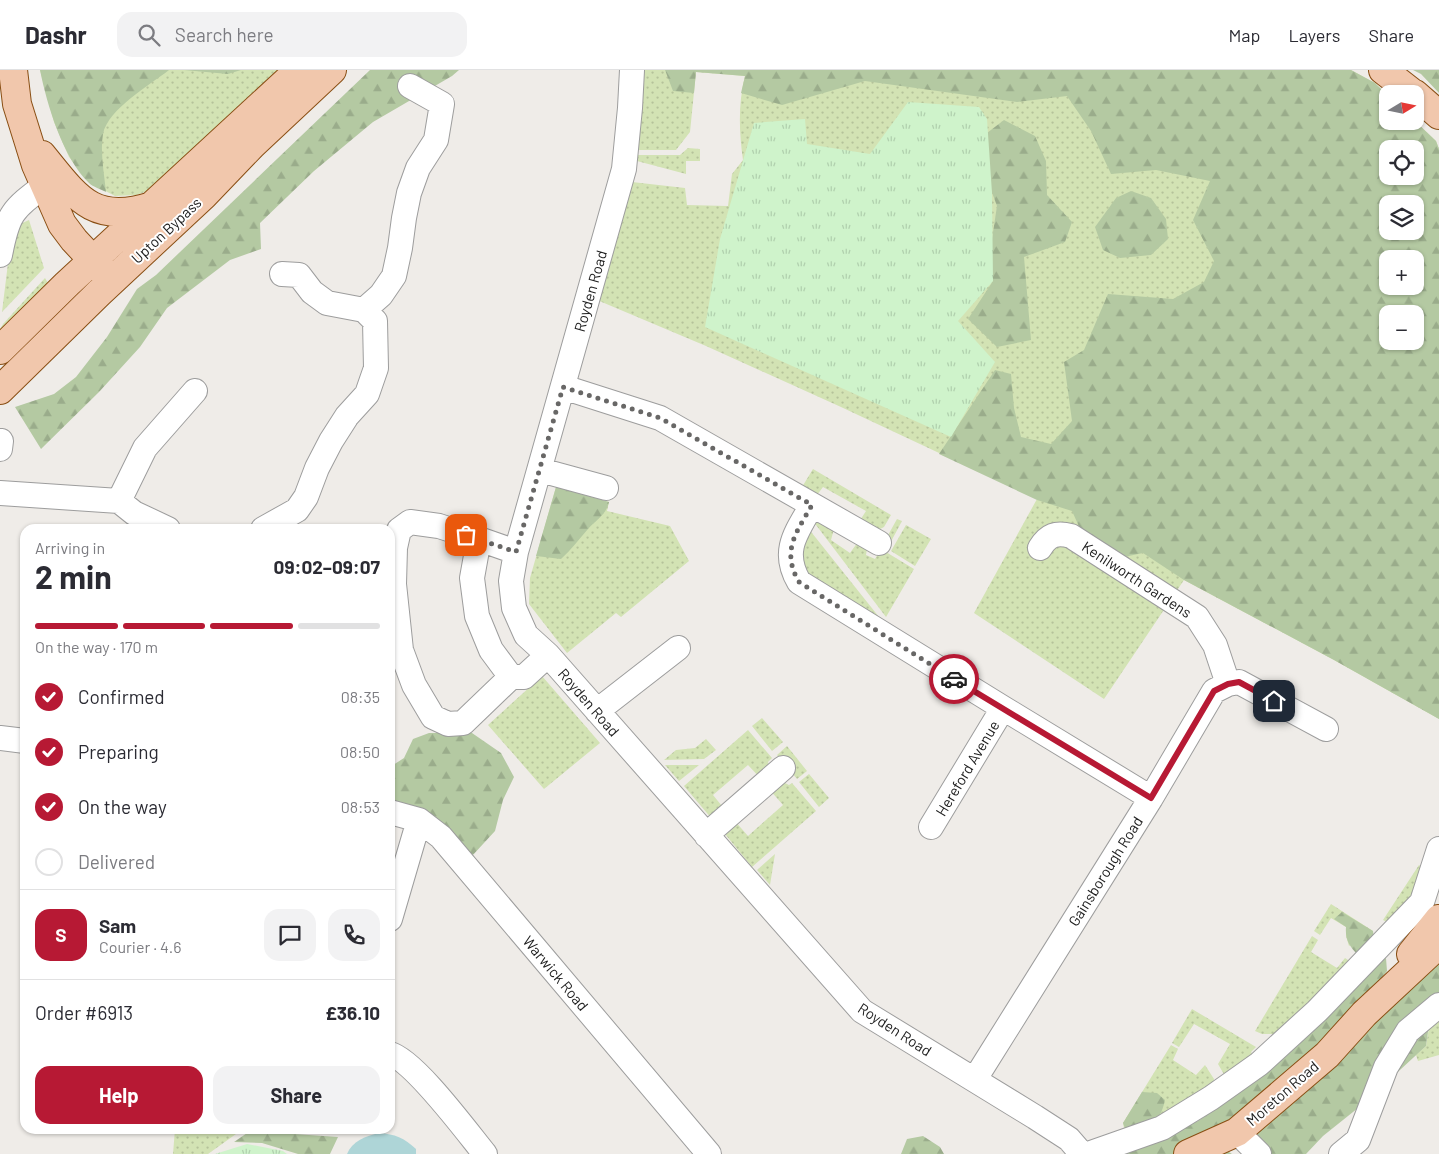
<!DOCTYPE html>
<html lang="en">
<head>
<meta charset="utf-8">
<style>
  body { margin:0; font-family:Barlow,sans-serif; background:#f2f2f3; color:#2b2b33; height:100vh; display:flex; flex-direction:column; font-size:19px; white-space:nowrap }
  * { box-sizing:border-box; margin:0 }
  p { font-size:16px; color:#7c7c81 }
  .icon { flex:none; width:28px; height:28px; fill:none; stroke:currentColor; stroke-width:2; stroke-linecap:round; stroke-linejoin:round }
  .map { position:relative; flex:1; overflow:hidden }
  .side { position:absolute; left:20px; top:454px; width:375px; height:610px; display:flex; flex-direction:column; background:#fff; border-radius:15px; box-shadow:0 1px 4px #0004 }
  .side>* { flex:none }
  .needle { width:32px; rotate:80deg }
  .controls { position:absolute; left:1379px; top:15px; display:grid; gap:10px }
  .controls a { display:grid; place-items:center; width:45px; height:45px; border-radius:10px; background:#fff; box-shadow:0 1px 4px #0004; font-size:25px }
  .pin { position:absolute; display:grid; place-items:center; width:42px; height:42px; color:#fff; margin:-21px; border-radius:10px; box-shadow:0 2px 8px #0006 }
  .courier { position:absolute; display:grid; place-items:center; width:50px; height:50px; margin:-25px; border:4px solid #b71934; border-radius:50%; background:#fff; color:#222; box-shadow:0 1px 6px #0007 }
  .headline em { font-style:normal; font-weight:700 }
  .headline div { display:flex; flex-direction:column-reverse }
  .headline { display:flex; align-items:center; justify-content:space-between; height:85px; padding:0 15px }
  h1 { font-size:32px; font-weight:700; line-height:38px }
  .bar { display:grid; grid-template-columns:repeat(4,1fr); gap:8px 5px; align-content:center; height:60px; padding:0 15px }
  .bar i { height:6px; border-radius:4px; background:#e1e1e2 }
  .bar .current { background:#b71934 }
  .bar p { grid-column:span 4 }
  .line { display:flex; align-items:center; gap:12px; padding:0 15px; border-top:1px solid #e1e1e2 }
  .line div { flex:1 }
  .round { display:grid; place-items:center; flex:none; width:52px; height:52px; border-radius:15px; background:#f2f2f3 }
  ol { padding:0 15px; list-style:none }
  li { display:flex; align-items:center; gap:15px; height:55px }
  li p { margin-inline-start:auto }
  li .icon { padding:5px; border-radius:50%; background:#b71934; color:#fff; stroke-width:4 }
  li:last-child { color:#7c7c81 }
  li i { width:28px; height:28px; border:2px solid #e1e1e2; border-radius:50% }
  .primary-button { display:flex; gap:10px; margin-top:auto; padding:10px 15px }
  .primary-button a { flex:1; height:58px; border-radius:15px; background:#b71934; color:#fff; font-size:20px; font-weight:700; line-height:58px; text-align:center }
  .primary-button a+a { background:#f2f2f3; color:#2b2b33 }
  header { display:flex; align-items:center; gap:30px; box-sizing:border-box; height:70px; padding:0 25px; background:#fff; border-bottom:1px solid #e1e1e2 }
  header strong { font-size:24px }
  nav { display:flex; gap:28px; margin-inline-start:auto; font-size:18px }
  .search { width:350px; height:45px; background:#f2f2f3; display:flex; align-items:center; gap:12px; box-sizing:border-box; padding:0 18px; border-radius:15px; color:#7c7c81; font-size:19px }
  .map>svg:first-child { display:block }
  .grass { fill:url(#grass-dots); fill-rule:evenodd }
  .forest { fill:url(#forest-firs); fill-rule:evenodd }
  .park { fill:url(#park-tufts) }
  .water { fill:#aed5d7 }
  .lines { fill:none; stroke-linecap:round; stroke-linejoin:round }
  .minor-casing { stroke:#9d9d9d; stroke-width:26 }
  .major-casing { stroke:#894e13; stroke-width:30 }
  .minor { stroke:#fff; stroke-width:24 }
  .major { stroke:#f1c7ac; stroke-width:28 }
  .done { stroke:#686766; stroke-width:5; stroke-dasharray:0 9 }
  .route { stroke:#b71934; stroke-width:6 }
  .labels { text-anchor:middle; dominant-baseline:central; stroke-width:4; stroke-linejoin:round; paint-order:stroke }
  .street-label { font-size:15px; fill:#202020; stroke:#fff }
</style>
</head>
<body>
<header>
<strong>Dashr</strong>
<div class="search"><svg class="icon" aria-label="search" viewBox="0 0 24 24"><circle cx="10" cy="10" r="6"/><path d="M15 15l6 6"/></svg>Search here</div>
<nav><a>Map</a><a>Layers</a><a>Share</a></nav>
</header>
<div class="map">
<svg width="1439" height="1084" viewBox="0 0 1439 1084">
  <defs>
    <pattern id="grass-dots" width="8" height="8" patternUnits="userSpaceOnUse" patternTransform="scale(1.25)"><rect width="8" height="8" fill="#d3e3b4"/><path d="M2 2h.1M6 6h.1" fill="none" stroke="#b5c29a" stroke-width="1.8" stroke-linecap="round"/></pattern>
    <pattern id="forest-firs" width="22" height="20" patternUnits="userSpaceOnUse" patternTransform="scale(1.25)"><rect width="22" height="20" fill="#b4c9a2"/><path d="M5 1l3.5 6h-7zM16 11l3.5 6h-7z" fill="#9aac8b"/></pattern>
    <pattern id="park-tufts" width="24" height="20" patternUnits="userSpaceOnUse" patternTransform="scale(1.25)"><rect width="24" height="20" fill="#cff3cb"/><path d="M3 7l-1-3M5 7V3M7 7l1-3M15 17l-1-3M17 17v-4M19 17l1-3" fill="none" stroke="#b1d0ae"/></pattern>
  </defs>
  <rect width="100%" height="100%" fill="#efece8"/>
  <path class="grass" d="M 40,0 L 289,0 L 154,119 L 136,125 L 115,126 L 90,113 L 69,87 L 54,52 Z
    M 642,0 L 1351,0 L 1375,13 L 1387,25 L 1388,51 L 1415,51 L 1436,71 L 1439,79 L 1439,649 L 1334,590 L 1184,510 L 1104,629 L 974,543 L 1037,429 L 841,337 L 706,276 L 597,230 L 632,112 L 685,118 L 687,135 L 728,136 L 732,104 L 743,90 C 739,62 738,34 745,6 L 696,2 L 690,62 L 676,80 L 638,80 ZM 1388,79 L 1415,79 L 1415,106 L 1388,106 ZM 1388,134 L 1415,134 L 1415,161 L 1388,161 ZM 1388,189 L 1415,189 L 1415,216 L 1388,216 ZM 1388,244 L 1415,244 L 1415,271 L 1388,271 Z
    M 688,78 L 700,79 L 700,91 L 686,91 L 686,104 L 637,91 L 637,85 L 680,85 Z
    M 29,150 L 44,198 L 2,242 L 8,193 L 18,155 Z
    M 45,208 L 51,218 L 0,267 L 0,259 L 3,254 Z
    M 813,399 L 891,445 L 884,457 L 874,462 L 857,455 L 866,441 L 823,417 L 814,429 L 799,422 Z
    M 556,417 L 609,432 L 607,441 L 670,456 L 689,491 L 621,547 L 616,543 L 567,583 L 529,534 L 530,508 Z
    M 816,448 L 835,455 L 831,470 L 850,483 L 860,469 L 867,479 L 866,485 L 875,489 L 881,479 L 914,499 L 886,547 L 816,455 L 810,453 Z
    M 897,449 L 902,451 L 887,479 L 882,476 Z
    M 906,455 L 931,469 L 915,496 L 891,481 Z
    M 808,458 L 883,552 L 801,504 L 796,495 Z
    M 542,606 L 600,673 L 544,719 L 488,655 Z
    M 762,648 L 783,672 L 772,681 L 752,656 Z
    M 748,660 L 772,688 L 768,692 L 770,701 L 762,710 L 748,695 L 713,725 L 726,741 L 712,749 L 684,716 Z
    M 706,669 L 716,680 L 704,689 L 664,690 L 676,680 L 695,678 Z
    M 787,676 L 807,701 L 797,709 L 777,685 Z
    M 665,695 L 699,695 L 679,711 Z
    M 809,704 L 829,728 L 819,737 L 799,712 Z
    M 783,712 L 789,715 L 792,713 L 816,741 L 752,797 L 725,764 L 734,750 L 748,766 L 783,735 L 769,719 Z
    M 775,784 L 770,815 L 757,800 Z
    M 1419,795 L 1425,799 L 1418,820 L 1389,853 L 1383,850 Z
    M 1331,834 L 1373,861 L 1349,876 L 1346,866 L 1346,857 L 1331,848 L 1320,865 L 1314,861 Z
    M 1312,866 L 1318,870 L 1311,882 L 1337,898 L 1345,888 L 1351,892 L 1276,964 L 1262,964 L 1255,961 Z
    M 1192,939 L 1256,977 L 1251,982 L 1253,986 L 1225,1006 L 1218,994 L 1230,974 L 1194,954 L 1179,977 L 1172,973 Z
    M 1430,951 L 1439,951 L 1439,985 L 1418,991 L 1416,985 L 1426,976 Z
    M 1171,975 L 1178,979 L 1173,990 L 1196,1005 L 1205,995 L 1214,1009 L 1213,1016 L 1150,1056 L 1124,1058 L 1123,1053 Z
    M 175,1059 L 248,1059 L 236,1064 L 208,1084 L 173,1084 Z"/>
  <path class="forest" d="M 40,0 L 169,0 C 150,15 108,39 103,64 C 100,82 104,103 106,122 C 101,119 93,117 89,113 C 63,88 47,35 40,0 Z
    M 184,0 L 241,0 L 228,4 Z
    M 370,0 L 459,0 L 452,6 L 373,52 L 314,101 L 260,153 L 261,179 L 230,190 L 167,238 L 140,277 L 99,322 L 41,379 L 15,337 L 54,324 L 76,307 L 107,267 L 137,219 L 156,205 Z
    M 665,0 L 1351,0 L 1375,13 L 1387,25 L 1388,51 L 1415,51 L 1436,71 L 1439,79 L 1439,649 L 1334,590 L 1184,510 L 1143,483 L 1119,488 L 1086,472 L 1072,441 L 1037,430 L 939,384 L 995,300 L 1011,304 L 1014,338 L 1021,367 L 1051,374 L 1072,351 L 1064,292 L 1084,280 L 1108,224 L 1173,229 L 1204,212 L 1214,191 L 1193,150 L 1210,111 L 1156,100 L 1111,104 L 1091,61 L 1067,26 L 1017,32 L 865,11 L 782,35 L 741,23 L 745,6 L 696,2 L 694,23 L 673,21 ZM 1388,79 L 1415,79 L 1415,106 L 1388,106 ZM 1388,134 L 1415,134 L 1415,161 L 1388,161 ZM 1388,189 L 1415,189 L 1415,216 L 1388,216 ZM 1388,244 L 1415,244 L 1415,271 L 1388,271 Z
    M 1413,0 L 1439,0 L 1439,23 L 1421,4 Z
    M 1004,50 L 1035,66 L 1046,91 L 1047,125 L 1072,152 L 1065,172 L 1024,187 L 1031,270 L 997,277 L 968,249 L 993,211 L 990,182 L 997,136 L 984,101 L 987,63 Z
    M 1131,121 L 1151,128 L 1166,149 L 1168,169 L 1151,185 L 1120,188 L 1103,180 L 1095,157 L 1116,128 Z
    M 556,417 L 609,432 C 606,445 596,450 588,459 C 579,469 571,480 561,489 L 536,486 Z
    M 429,663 L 472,663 L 501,683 L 514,707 L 503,730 L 495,761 L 472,786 L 390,736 L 390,697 L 404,688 L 413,669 Z
    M 1342,842 L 1373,861 L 1374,868 L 1358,885 C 1349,876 1345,869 1346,857 L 1334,849 Z
    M 1439,880 L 1439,930 L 1431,941 L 1426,976 L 1363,1034 L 1323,1066 L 1306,1084 L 1270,1084 L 1208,1068 L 1232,1084 L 1118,1084 L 1139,1066 L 1198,1051 L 1244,1019 L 1369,899 L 1386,888 L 1387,901 L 1359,937 Z
    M 1142,1022 L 1157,1023 L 1165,1030 C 1160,1054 1149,1058 1126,1061 L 1123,1053 Z
    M 250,1061 L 338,1067 L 330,1084 L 298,1084 L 262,1073 L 234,1072 Z
    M 923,1066 L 940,1077 L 944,1084 L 901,1084 L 907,1069 Z"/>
  <path class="park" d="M 908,32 L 979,37 L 987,49 L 992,123 L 993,211 L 958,251 L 995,292 L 951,367 L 705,257 L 720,169 L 754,53 L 805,49 L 807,74 L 870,84 Z
    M 247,1074 L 283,1081 L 287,1084 L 215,1084 Z"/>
  <path class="water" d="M 379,1063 C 395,1064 404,1068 416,1079 L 416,1084 L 347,1084 C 352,1071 366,1066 379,1063 Z"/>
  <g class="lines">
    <g class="minor-casing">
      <path id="minor" d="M 632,0 L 630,38 L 624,99 L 516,482 L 511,511 L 514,538 L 526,565 L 548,585 L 862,941 L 1035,1047 L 1069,1069 L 1082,1084
        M 0,185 C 8,143 12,140 45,115
        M 282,204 L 299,205 L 312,222 L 327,233 L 364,240
        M 364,240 L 381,225 L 394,206 L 400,178 L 404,148 L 409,123 L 418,98 L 436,70 L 442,34 L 410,16
        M 563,317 L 660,348 L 879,473
        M 0,379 L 1,371
        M 540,400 L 606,418
        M 0,423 L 119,431 L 134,443 L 168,459
        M 119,431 L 145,378 L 195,321
        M 812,435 C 796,463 781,481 799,512 L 1003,638 L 1151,728
        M 263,459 L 297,440 L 306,427 L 317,398 L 331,371 L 347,346 L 367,324 L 376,298 L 375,251 L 364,240
        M 479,469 L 439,456 L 410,452 L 399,460 L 395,478 L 394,514 L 401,580 L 414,615 L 433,647 L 448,654 L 463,653 L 511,607
        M 1040,478 C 1048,465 1056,462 1071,466 L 1197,547 L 1215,575 L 1228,614
        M 516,482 L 479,469 L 472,508 L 477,546 L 491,580 L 511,607 L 524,607 L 548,585
        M 597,641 L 678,578
        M 0,668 L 25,671
        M 390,742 L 419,750 L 441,767 L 709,1084
        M 931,757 L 1003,638
        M 706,765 L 783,698
        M 390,849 L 419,750
        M 390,984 C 414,990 467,1062 485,1084
        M 975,1009 L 1151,728 L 1214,621 L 1228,614 L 1239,612 L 1326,659
        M 1237,1062 L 1259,1084
        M 1088,1084 L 1162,1058 L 1211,1028 L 1259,994 L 1317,941 L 1422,832 L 1439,779
        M 1341,1084 L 1358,1070 L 1386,997 L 1408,961 L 1439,935"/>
    </g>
    <g class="major-casing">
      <path id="major" d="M 13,0 L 17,34 L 27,66 L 36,95 L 62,154 L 74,170 L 105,203
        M 1383,0 L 1414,24
        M 1415,24 L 1439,45
        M 42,85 C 77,128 93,155 152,136
        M 0,280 L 67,214 L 299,0
        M 0,320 L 99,223 L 203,126 L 252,75 L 332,0
        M 1411,884 L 1439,849
        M 1188,1084 L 1237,1062 L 1327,985 L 1364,944 L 1439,874"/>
    </g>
    <use href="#minor" class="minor"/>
    <use href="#major" class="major"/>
  </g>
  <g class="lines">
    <path class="done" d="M 466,465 L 516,482 L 563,317 L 660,348 L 812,435 C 796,463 781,481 799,512 L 954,609"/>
    <path class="route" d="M 954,609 L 1151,728 L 1214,621 L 1228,614 L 1239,612 L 1274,631"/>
  </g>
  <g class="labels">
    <g class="street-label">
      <text transform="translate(166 160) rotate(-43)">Upton Bypass</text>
      <text transform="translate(590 221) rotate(-74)">Royden Road</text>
      <text transform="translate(1137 509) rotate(33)">Kenilworth Gardens</text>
      <text transform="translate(589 632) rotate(49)">Royden Road</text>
      <text transform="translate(967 698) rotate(-59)">Hereford Avenue</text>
      <text transform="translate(1105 801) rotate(-58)">Gainsborough Road</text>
      <text transform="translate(556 903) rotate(50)">Warwick Road</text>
      <text transform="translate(895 959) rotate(33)">Royden Road</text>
      <text transform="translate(1282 1023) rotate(-41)">Moreton Road</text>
    </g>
  </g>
</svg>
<div class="controls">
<a><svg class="needle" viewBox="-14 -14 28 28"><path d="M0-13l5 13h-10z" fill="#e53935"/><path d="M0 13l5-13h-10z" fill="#7c7c81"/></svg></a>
<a><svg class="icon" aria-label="locate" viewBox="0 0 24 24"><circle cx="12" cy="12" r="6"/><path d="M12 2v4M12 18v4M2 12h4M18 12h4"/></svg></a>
<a><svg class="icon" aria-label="layers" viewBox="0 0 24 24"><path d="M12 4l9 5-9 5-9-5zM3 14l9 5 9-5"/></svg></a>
<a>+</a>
<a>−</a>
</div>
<div class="pin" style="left:466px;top:465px;background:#ea580c"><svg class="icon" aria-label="bag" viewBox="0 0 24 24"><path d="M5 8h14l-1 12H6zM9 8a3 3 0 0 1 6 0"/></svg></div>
<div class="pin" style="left:1274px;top:631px;background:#1f2937"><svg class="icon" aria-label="home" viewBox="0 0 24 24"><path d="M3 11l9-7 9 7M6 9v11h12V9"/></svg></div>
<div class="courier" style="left:954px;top:609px"><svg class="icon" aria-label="car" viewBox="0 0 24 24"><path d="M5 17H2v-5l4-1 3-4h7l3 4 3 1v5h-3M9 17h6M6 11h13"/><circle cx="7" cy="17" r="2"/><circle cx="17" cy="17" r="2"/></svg></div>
<section class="side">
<div class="headline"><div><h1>2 min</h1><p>Arriving in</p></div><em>09:02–09:07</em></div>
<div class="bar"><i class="current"></i><i class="current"></i><i class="current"></i><i></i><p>On the way · 170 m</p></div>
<ol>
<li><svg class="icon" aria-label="check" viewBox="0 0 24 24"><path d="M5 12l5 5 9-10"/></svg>Confirmed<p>08:35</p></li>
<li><svg class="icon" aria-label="check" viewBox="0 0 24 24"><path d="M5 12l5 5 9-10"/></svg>Preparing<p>08:50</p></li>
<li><svg class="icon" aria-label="check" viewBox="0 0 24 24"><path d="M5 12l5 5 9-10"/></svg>On the way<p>08:53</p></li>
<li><i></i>Delivered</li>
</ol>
<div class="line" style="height:90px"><b class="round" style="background:#b71934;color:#fff">S</b><div><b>Sam</b><p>Courier · 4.6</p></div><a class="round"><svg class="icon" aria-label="chat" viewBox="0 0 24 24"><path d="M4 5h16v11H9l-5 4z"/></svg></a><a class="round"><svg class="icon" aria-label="phone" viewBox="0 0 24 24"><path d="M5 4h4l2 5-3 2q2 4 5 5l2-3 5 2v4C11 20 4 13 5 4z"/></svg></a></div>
<div class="line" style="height:65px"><div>Order #6913</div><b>£36.10</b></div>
<div class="primary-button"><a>Help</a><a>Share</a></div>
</section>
</div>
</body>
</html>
